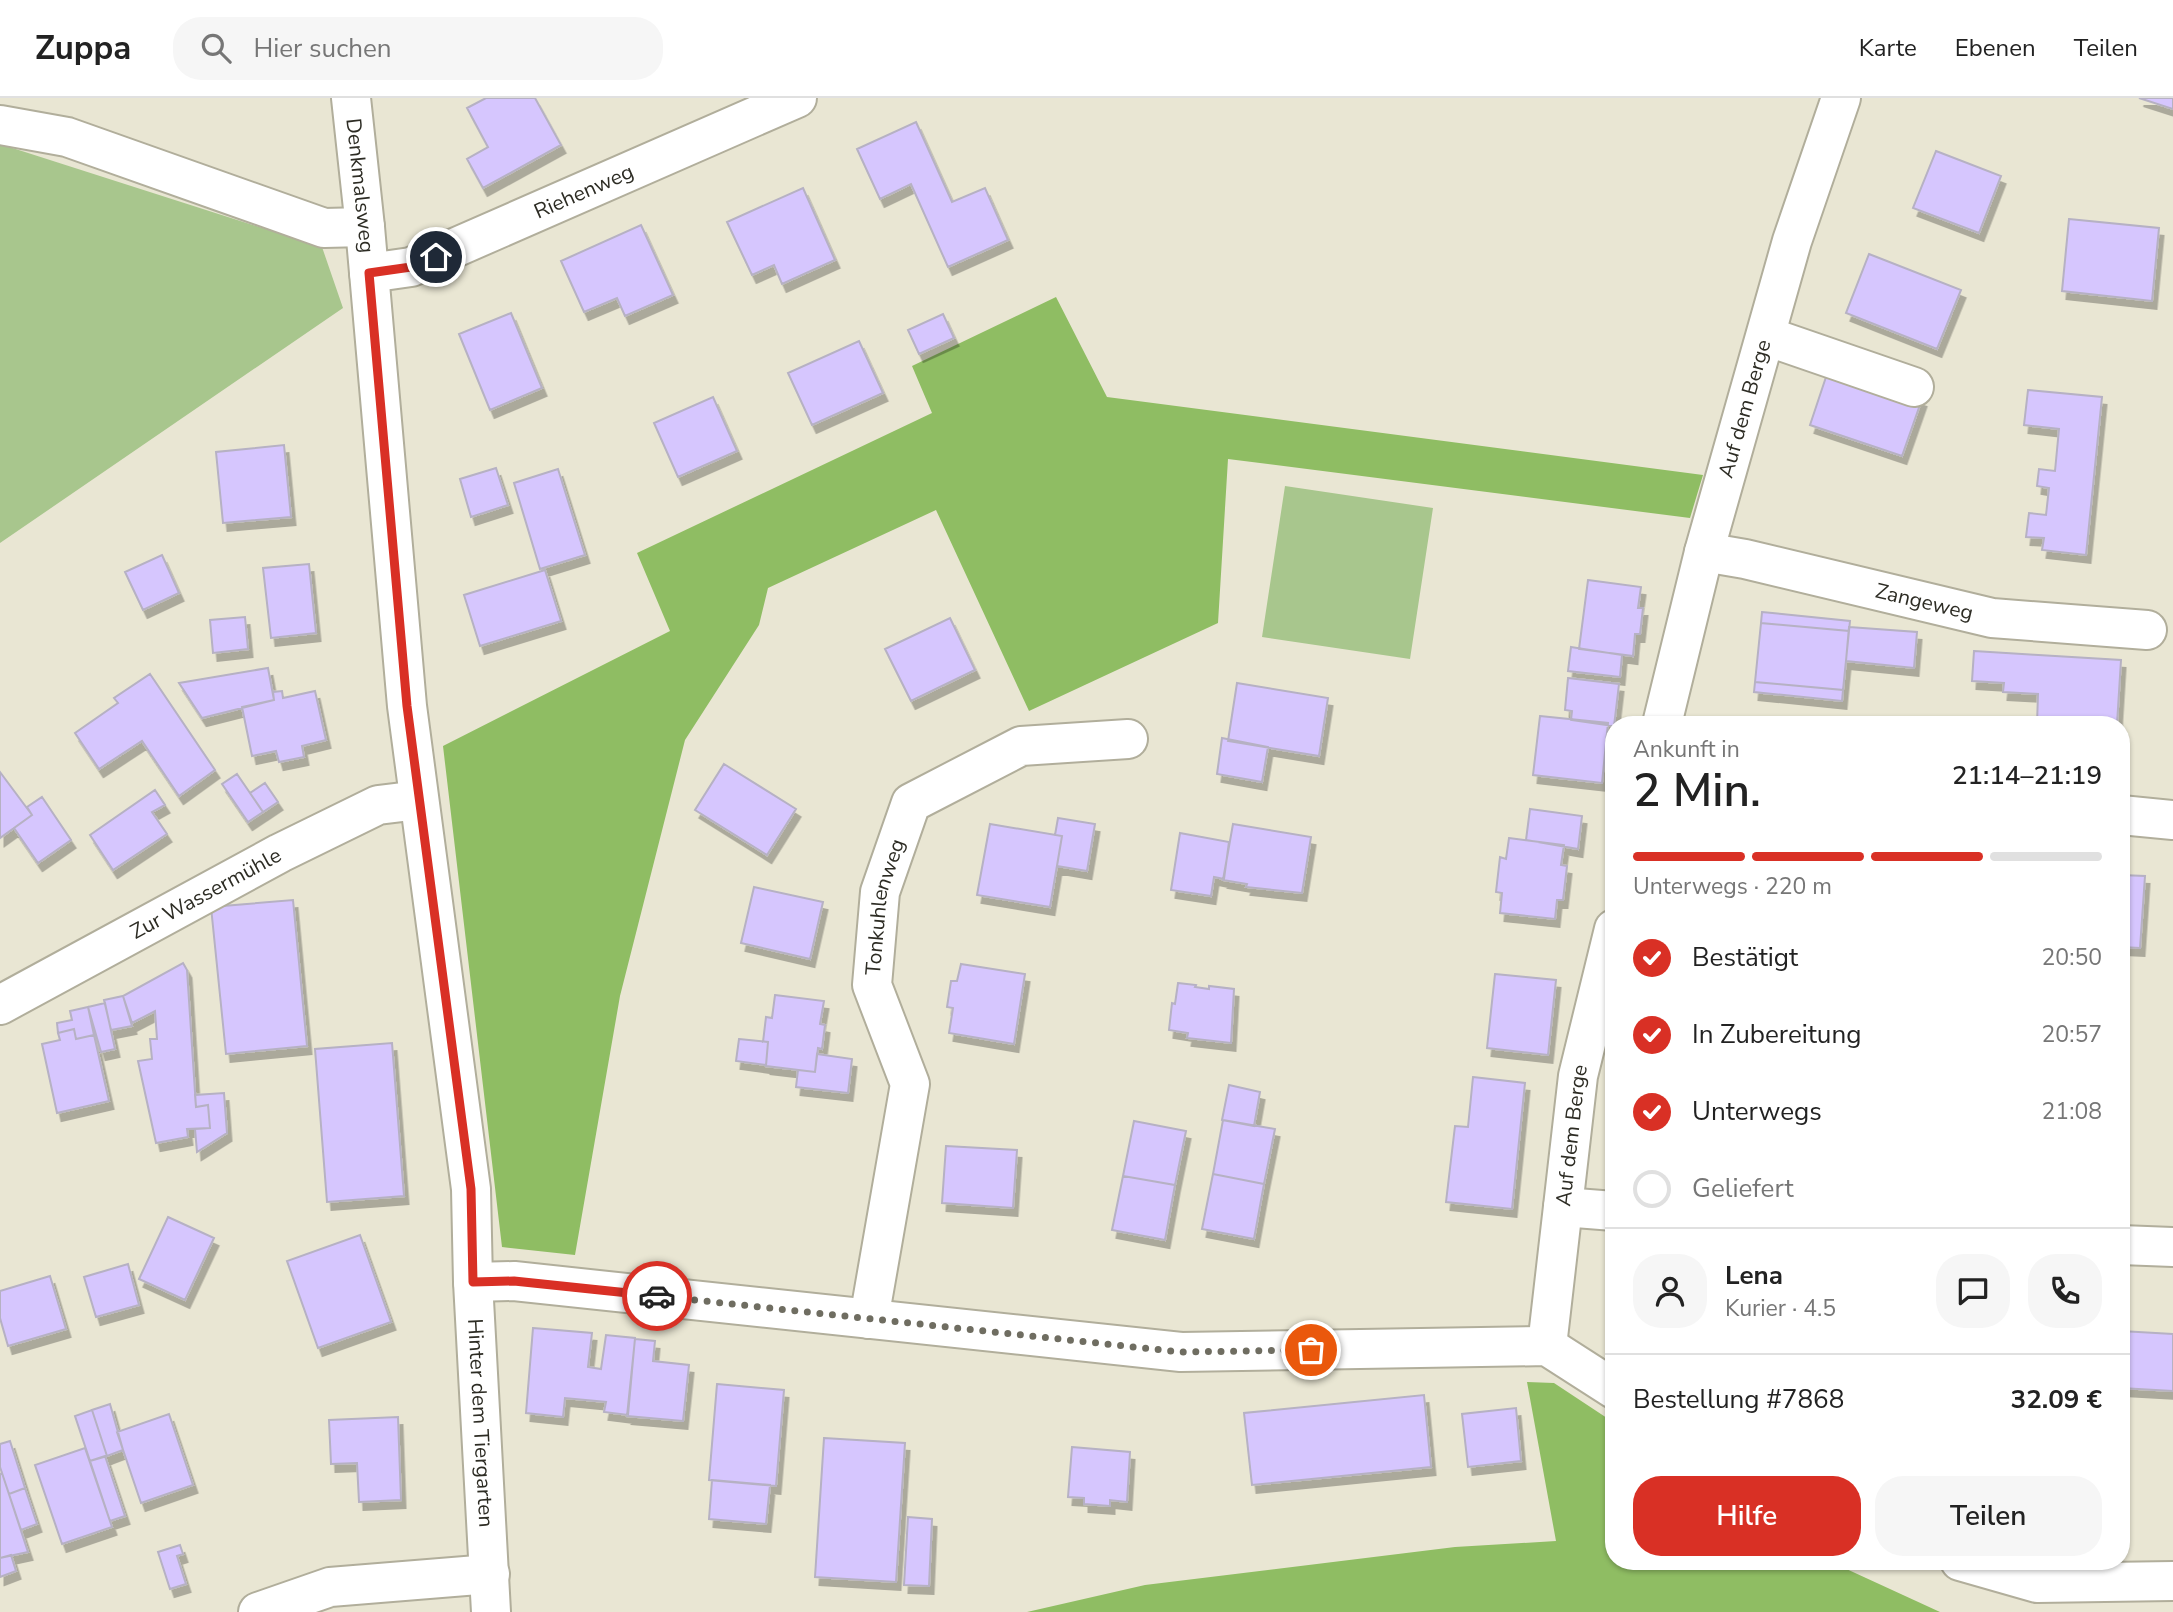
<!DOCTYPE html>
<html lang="de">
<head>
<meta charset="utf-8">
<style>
  body { margin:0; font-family:"Nunito Sans",sans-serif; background:#f6f6f6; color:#222; height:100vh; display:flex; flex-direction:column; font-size:26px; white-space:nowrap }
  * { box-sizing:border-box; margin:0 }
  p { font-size:23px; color:#767676 }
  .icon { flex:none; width:38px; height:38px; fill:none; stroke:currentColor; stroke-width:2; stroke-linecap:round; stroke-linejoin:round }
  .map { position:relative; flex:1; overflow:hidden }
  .panel { position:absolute; left:1605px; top:618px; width:525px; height:854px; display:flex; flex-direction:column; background:#fff; border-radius:28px; box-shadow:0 2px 5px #0004 }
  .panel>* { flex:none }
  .pin { position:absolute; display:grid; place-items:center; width:60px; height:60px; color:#fff; margin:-30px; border:4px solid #fff; border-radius:50%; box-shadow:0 2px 7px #0007 }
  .courier { position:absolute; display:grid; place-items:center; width:70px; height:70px; margin:-35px; border:5px solid #d93025; border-radius:50%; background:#fff; color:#222; box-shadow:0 2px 9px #0007 }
  .head em { font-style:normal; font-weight:600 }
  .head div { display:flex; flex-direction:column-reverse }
  .head { display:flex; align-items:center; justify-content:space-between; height:119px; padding:0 28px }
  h1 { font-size:46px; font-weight:600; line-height:52px }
  .bar { display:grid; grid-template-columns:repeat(4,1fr); gap:10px 7px; align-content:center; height:84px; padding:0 28px }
  .bar i { height:9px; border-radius:5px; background:#e0e0e0 }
  .bar .selected { background:#d93025 }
  .bar p { grid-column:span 4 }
  .line { display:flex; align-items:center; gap:18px; padding:0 28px; border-top:2px solid #e0e0e0 }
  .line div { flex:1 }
  .round { display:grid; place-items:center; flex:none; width:74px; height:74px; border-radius:28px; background:#f6f6f6 }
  ol { padding:0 28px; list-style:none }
  li { display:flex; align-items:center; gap:21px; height:77px }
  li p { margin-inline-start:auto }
  li .icon { padding:7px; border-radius:50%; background:#d93025; color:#fff; stroke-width:4 }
  li:last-child { color:#767676 }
  li i { width:38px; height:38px; border:4px solid #e0e0e0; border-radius:50% }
  .action { display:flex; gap:14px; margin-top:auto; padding:14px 28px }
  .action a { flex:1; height:80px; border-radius:28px; background:#d93025; color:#fff; font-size:28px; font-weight:600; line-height:80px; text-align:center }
  .action a+a { background:#f6f6f6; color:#222 }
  header { display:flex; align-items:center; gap:42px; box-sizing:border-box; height:98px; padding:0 35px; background:#fff; border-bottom:2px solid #e0e0e0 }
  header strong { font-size:33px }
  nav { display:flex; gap:38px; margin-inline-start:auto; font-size:24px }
  .search { width:490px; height:63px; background:#f6f6f6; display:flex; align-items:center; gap:18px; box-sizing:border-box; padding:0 24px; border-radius:28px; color:#767676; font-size:26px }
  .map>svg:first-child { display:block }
  .green { fill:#a8c68d }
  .forest { fill:#8fbd63 }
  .building { fill:#d6c6fe; stroke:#b6b1c3; stroke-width:2; filter:url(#shadow) }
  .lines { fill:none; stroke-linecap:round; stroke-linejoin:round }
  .minor-casing { stroke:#b1ae9b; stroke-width:42 }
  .minor { stroke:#fff; stroke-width:38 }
  .done { stroke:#6f6d61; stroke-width:7; stroke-dasharray:0 12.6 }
  .route { stroke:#d93025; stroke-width:9 }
  .labels { text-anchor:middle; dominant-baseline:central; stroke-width:5; stroke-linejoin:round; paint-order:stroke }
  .street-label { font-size:21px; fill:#2d2c24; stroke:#fff }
</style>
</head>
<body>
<header>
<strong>Zuppa</strong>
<div class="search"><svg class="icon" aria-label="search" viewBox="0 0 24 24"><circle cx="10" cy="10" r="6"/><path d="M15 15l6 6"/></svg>Hier suchen</div>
<nav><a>Karte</a><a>Ebenen</a><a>Teilen</a></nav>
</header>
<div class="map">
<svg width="2173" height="1514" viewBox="0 0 2173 1514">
  <defs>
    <filter id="shadow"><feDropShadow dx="4.5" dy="8" stdDeviation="0" flood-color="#0004"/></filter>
  </defs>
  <rect width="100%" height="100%" fill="#e9e6d3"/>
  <path class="green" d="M 0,46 L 322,149 L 343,210 L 0,445 Z
    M 1285,388 L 1433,410 L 1410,561 L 1262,539 Z"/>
  <path class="forest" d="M 1056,199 L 1107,299 L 1703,377 L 1690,420 L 1228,361 L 1218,525 L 1029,613 L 936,412 L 768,490 L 759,527 L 685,642 L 620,898 L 575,1157 L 502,1149 L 443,648 L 670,533 L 637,455 L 932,315 L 912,268 Z
    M 1527,1284 L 1554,1285 L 1613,1324 L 1614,1463 L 1829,1463 L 1940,1514 L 1027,1514 L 1145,1487 L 1455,1449 L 1556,1443 Z"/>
  <path class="building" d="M 486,0 L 535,0 L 561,47 L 483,90 L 467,61 L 488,49 L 467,10 Z
    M 2139,0 L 2173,0 L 2173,11 Z
    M 916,24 L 952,104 L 985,90 L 1008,142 L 948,169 L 911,86 L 880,101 L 857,51 Z
    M 1936,53 L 2001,78 L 1979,135 L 1913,110 Z
    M 803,90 L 835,162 L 782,186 L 774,167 L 752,177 L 727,124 Z
    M 2069,121 L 2159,130 L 2152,203 L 2062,193 Z
    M 641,127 L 673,197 L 625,218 L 617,200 L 584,214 L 561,163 Z
    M 1869,156 L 1961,192 L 1937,251 L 1846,215 Z
    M 511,215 L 542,290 L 490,312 L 459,236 Z
    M 943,216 L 954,240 L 919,256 L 908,232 Z
    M 859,243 L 883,295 L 812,327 L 788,275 Z
    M 1829,270 L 1922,301 L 1902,358 L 1810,327 Z
    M 2028,292 L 2102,299 L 2086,457 L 2042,452 L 2044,440 L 2026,439 L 2029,415 L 2046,417 L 2049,390 L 2037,388 L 2039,371 L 2055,373 L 2059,331 L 2024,327 Z
    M 713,299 L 737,353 L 678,379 L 654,325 Z
    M 284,347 L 291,419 L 223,425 L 216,354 Z
    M 496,370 L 508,407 L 471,419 L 460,381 Z
    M 558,371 L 585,457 L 540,471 L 514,385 Z
    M 162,457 L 179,495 L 143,512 L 125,474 Z
    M 309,466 L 316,535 L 271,540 L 263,470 Z
    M 545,472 L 561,523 L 480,548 L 464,497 Z
    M 1588,482 L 1641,489 L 1638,510 L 1643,510 L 1640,536 L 1635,536 L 1633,558 L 1579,551 Z
    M 1762,514 L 1850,523 L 1849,533 L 1761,525 Z
    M 245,519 L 248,551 L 213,555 L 210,522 Z
    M 950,520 L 975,572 L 911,603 L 885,551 Z
    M 1761,525 L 1849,533 L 1843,592 L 1755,584 Z
    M 1849,529 L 1917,534 L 1914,570 L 1846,563 Z
    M 1571,549 L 1622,557 L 1620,579 L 1568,573 Z
    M 1974,553 L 2121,562 L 2117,626 L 2037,626 L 2038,596 L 2003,594 L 2004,585 L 1972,583 Z
    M 268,570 L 274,602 L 202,620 L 179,585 Z
    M 150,576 L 215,672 L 179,698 L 142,643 L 99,671 L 75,635 L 118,605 L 114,600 Z
    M 1568,580 L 1619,586 L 1614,628 L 1571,622 L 1572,613 L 1565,612 Z
    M 1755,584 L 1843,592 L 1842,603 L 1754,594 Z
    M 1237,585 L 1328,600 L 1319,658 L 1228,643 Z
    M 282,593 L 283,600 L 315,593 L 326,642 L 302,648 L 304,659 L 279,664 L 276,653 L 252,658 L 242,609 L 274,602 L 273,594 Z
    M 1540,618 L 1608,625 L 1602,685 L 1533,677 Z
    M 1222,640 L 1268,649 L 1262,684 L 1217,676 Z
    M 724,666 L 796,711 L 767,757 L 695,712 Z
    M 0,674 L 32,717 L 0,740 Z
    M 237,676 L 263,714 L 248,724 L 222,686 Z
    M 265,685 L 278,704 L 263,714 L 250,695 Z
    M 155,692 L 165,707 L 152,714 L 167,736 L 113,772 L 90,737 Z
    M 42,699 L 71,742 L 38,765 L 14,730 L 32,717 L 27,709 Z
    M 1530,711 L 1582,718 L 1578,751 L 1526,742 Z
    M 1058,720 L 1095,726 L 1087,773 L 1057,768 L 1062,738 L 1055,737 Z
    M 990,726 L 1062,738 L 1050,809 L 977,797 Z
    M 1233,726 L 1311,739 L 1302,795 L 1246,789 L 1247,786 L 1223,782 Z
    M 1180,735 L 1229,744 L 1224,781 L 1214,779 L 1211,798 L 1171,792 Z
    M 1509,740 L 1564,747 L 1561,767 L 1567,768 L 1563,802 L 1557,802 L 1555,821 L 1500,815 L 1502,795 L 1496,794 L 1500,759 L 1506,761 Z
    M 2121,777 L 2145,778 L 2140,850 L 2121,849 Z
    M 754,789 L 823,804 L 810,861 L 741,845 Z
    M 293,802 L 307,948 L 226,956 L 211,809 Z
    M 183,865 L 187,872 L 196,1009 L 208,1007 L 210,1030 L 187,1031 L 188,1039 L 156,1045 L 138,963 L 152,961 L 150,941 L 157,941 L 155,913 L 132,925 L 123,898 Z
    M 961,866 L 1025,876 L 1014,946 L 949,935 L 953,910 L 947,909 L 951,883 L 957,883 Z
    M 1495,876 L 1556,882 L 1548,957 L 1487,950 Z
    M 1178,885 L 1196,887 L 1195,889 L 1209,891 L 1209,888 L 1234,891 L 1231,945 L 1187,940 L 1188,935 L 1169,932 L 1172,905 L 1175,906 Z
    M 775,897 L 824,903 L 820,926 L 825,927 L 822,951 L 818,950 L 815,974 L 766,968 L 768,944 L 763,944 L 766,919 L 772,920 Z
    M 123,898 L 132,928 L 111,932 L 104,902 Z
    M 105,905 L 115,951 L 101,954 L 88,909 Z
    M 88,909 L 94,937 L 76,941 L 74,931 L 58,935 L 57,925 L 72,922 L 70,913 Z
    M 74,931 L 76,941 L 94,937 L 109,1003 L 57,1015 L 42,946 L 60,942 L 58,935 Z
    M 739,941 L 768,944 L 766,967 L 736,963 Z
    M 392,945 L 404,1098 L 327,1104 L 315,951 Z
    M 817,956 L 852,961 L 848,995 L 796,989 L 798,972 L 815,974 Z
    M 1473,979 L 1525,985 L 1512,1111 L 1446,1104 L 1455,1028 L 1468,1029 Z
    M 1229,987 L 1260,994 L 1254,1028 L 1222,1022 Z
    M 224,995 L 227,1035 L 197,1054 L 195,1031 L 210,1030 L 208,1007 L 196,1009 L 195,997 Z
    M 1223,1022 L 1275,1031 L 1264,1086 L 1213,1076 Z
    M 1134,1023 L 1186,1033 L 1175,1087 L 1123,1078 Z
    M 946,1048 L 1017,1052 L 1013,1110 L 942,1105 Z
    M 1213,1076 L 1264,1086 L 1254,1141 L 1202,1131 Z
    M 1123,1078 L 1175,1087 L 1165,1142 L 1112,1132 Z
    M 168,1119 L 214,1140 L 185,1202 L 139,1181 Z
    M 360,1137 L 391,1224 L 318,1250 L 287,1163 Z
    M 128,1166 L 139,1207 L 96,1219 L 84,1179 Z
    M 50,1178 L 66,1231 L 8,1248 L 0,1220 L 0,1193 Z
    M 533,1230 L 592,1235 L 588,1269 L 601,1271 L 606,1237 L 635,1240 L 628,1317 L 604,1314 L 606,1304 L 565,1300 L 563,1319 L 526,1315 Z
    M 2121,1233 L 2173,1236 L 2173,1293 L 2121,1290 Z
    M 635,1241 L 655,1243 L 653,1263 L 689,1267 L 683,1323 L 627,1318 Z
    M 717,1286 L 784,1292 L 776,1388 L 709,1382 Z
    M 1424,1297 L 1431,1369 L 1252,1387 L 1244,1315 Z
    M 110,1306 L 123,1352 L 107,1358 L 92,1312 Z
    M 1516,1310 L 1521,1363 L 1468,1369 L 1462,1316 Z
    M 92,1312 L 107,1358 L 90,1363 L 75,1318 Z
    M 169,1316 L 193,1387 L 141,1405 L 117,1334 Z
    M 398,1319 L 401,1402 L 359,1404 L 357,1365 L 331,1366 L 329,1322 Z
    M 824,1340 L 905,1345 L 896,1484 L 815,1479 Z
    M 10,1343 L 25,1390 L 9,1396 L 0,1369 L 0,1346 Z
    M 1072,1349 L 1130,1354 L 1127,1404 L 1110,1402 L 1110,1408 L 1084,1406 L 1084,1400 L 1068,1399 Z
    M 85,1350 L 112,1429 L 62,1446 L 35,1367 Z
    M 105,1358 L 125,1418 L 110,1423 L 90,1363 Z
    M 2,1375 L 28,1454 L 0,1460 L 0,1376 Z
    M 712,1382 L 770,1387 L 766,1426 L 709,1421 Z
    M 25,1390 L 37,1426 L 21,1432 L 9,1396 Z
    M 908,1419 L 932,1421 L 929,1488 L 904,1487 Z
    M 180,1447 L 183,1456 L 177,1458 L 186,1486 L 170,1491 L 158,1454 Z
    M 11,1457 L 16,1473 L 0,1479 L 0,1460 Z"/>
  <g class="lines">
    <g class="minor-casing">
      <g id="minor">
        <path id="s1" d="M 351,0 L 365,129 L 407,608 L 471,1091 L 473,1184 L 491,1514"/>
        <path d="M 0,27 L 67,39 L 324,130 L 365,129"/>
        <path id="s2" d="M 369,175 L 411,169 L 797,0"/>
        <path d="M 1766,238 L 1914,289"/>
        <path id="s3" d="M 1704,454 L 1745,461 L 1992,520 L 2147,532"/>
        <path id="s4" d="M 1662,626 L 1704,454 L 1792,143 L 1841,0"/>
        <path d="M 2121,717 L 2173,722"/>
        <path id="s5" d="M 0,907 L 280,755 L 378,707 L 419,702"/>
        <path d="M 1563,1109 L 1614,1113"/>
        <path d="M 2121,1147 L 2173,1149"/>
        <path d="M 473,1184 L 514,1183 L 1181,1254 L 1547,1248 L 1614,1291"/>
        <path id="s6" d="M 869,1221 L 910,986 L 872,887 L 880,794 L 911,705 L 1021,648 L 1128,641"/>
        <path id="s7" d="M 1547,1248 L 1578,978 L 1614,831"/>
        <path d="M 1960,1463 L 2037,1485 L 2173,1483"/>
        <path d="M 258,1514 L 330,1489 L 490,1476"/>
      </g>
    </g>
    <use href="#minor" class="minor"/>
  </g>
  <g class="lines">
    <path class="done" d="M 657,1198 L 1181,1254 L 1311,1252"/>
    <path class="route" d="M 436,159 L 411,169 L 369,175 L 407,608 L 471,1091 L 473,1184 L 514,1183 L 657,1198"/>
  </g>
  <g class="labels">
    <g class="street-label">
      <text stroke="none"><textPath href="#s1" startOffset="88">Denkmalsweg</textPath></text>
      <text stroke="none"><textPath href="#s2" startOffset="231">Riehenweg</textPath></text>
      <text stroke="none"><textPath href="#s4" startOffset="326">Auf dem Berge</textPath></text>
      <text stroke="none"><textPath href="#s3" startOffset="226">Zangeweg</textPath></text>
      <text stroke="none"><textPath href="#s5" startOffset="234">Zur Wassermühle</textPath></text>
      <text stroke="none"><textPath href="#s6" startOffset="424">Tonkuhlenweg</textPath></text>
      <text stroke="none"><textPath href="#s7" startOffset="212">Auf dem Berge</textPath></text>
      <text stroke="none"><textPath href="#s1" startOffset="1332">Hinter dem Tiergarten</textPath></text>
    </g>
  </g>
</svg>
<div class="pin" style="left:1311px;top:1252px;background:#ea580c"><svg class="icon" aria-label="bag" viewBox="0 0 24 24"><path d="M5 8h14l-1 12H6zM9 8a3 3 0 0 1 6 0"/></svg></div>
<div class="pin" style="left:436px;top:159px;background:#1f2937"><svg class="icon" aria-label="home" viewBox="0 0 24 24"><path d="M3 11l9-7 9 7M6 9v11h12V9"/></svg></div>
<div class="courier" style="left:657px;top:1198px"><svg class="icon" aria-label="car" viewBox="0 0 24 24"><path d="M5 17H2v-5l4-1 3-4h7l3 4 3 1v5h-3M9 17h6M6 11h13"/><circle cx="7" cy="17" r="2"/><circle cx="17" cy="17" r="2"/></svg></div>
<section class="panel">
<div class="head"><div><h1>2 Min.</h1><p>Ankunft in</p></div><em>21:14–21:19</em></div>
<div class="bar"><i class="selected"></i><i class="selected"></i><i class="selected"></i><i></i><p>Unterwegs · 220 m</p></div>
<ol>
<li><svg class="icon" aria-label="check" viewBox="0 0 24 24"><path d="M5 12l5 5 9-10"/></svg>Bestätigt<p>20:50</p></li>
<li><svg class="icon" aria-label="check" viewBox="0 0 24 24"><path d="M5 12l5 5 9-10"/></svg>In Zubereitung<p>20:57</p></li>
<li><svg class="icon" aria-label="check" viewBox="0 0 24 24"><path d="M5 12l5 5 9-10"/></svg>Unterwegs<p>21:08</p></li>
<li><i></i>Geliefert</li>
</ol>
<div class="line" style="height:126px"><a class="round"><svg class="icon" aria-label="person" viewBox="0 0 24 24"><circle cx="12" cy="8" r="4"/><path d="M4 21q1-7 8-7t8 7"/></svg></a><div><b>Lena</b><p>Kurier · 4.5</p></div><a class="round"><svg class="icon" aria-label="chat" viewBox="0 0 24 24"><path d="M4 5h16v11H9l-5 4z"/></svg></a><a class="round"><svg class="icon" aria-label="phone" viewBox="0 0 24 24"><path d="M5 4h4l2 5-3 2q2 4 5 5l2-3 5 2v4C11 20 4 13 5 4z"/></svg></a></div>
<div class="line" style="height:91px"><div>Bestellung #7868</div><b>32.09 €</b></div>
<div class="action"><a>Hilfe</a><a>Teilen</a></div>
</section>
</div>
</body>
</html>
